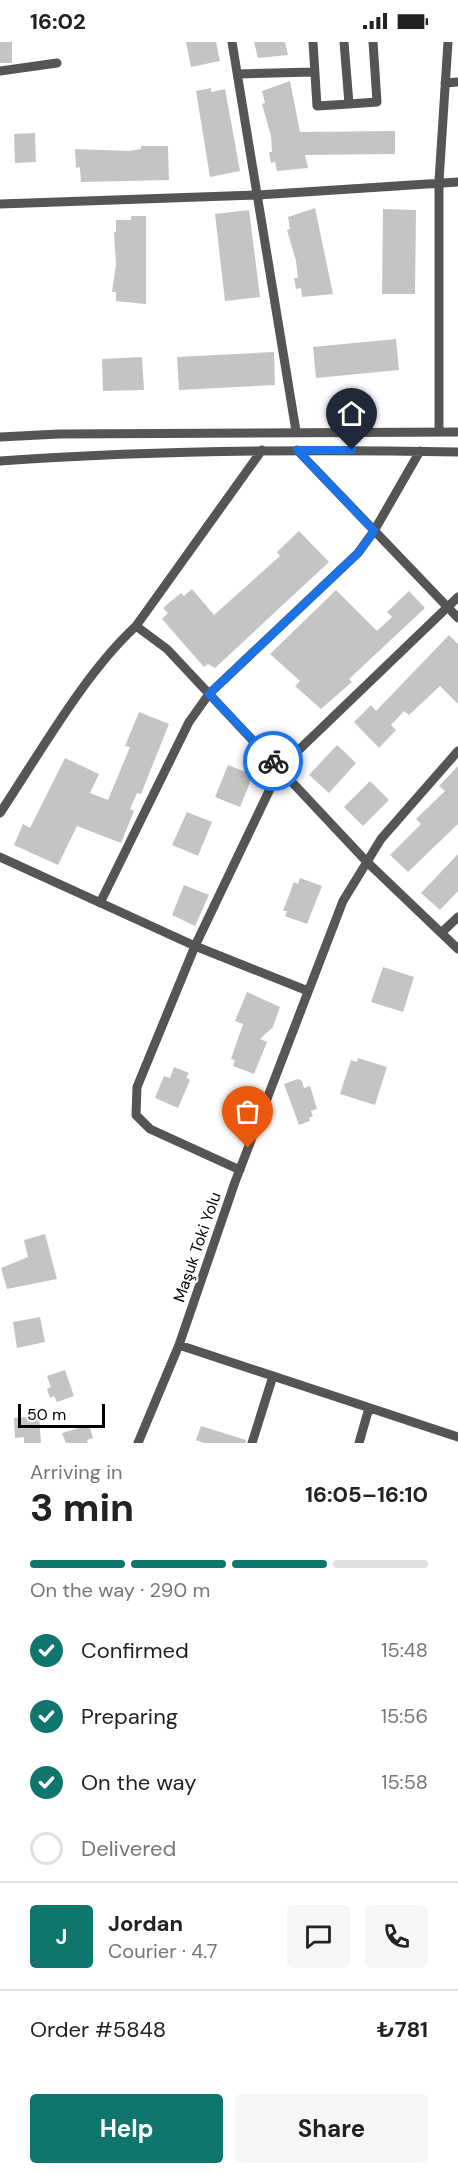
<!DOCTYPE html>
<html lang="en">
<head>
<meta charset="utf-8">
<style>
  body { margin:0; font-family:"DM Sans",sans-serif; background:#f6f6f6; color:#222; height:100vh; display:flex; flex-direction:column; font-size:22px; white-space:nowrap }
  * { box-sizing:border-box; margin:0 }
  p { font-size:20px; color:#767676 }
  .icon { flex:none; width:33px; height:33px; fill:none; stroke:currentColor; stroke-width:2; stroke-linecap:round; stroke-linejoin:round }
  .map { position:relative; height:1401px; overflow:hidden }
  .drawer { display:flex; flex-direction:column; background:#fff; flex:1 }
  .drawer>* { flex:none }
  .scale { position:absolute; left:18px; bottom:15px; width:87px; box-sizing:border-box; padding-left:6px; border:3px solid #000; border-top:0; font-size:16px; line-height:21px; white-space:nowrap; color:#000; -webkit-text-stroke:4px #fff; paint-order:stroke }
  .pin { position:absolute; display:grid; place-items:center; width:51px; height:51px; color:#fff; margin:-62px -26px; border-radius:50% 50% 50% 0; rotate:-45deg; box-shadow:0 0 6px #0007 }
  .pin .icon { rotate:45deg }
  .courier { position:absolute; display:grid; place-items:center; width:60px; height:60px; margin:-30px; border:4px solid #1a73e8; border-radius:50%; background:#fff; color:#222; box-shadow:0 2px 8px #0007 }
  .headline em { font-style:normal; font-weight:700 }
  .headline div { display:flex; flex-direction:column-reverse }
  .headline { display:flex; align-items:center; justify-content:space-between; height:102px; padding:0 30px }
  h1 { font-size:39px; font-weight:700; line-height:45px }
  .bar { display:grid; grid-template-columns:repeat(4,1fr); gap:9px 6px; align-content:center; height:72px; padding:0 30px }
  .bar i { height:8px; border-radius:4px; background:#e0e0e0 }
  .bar .on { background:#0f766e }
  .bar p { grid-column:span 4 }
  .line { display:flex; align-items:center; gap:15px; padding:0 30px; border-top:2px solid #e0e0e0 }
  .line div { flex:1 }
  .round { display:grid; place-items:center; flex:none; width:63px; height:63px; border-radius:6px; background:#f6f6f6 }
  ol { padding:0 30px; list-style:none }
  li { display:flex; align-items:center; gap:18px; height:66px }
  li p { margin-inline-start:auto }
  li .icon { padding:6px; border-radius:50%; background:#0f766e; color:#fff; stroke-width:4 }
  li:last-child { color:#767676 }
  li i { width:33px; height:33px; border:3px solid #e0e0e0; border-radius:50% }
  .action { display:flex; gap:12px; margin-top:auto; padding:12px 30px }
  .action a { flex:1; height:69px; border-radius:6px; background:#0f766e; color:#fff; font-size:24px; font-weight:700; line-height:69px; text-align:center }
  .action a+a { background:#f6f6f6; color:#222 }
  .status { display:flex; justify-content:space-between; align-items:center; height:42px; padding:0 30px; background:#fff; direction:ltr }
  .status svg { height:16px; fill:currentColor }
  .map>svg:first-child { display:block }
  .building { fill:#c4c4c4 }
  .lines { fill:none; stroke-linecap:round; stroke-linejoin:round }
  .minor { stroke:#555; stroke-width:9 }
  .done { stroke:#595959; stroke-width:6; stroke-dasharray:0 10.8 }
  .route { stroke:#1a73e8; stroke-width:8 }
  .labels { text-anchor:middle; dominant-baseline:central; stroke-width:4.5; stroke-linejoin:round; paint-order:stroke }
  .street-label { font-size:16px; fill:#000; stroke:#fff }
</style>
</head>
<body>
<div class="status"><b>16:02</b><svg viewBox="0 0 49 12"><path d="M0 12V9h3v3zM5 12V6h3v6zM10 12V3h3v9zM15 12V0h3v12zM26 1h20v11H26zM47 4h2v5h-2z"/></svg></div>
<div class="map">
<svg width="458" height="1401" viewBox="0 0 458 1401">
  <rect width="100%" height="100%" fill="#fff"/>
  <path class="building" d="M 0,0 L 12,0 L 12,21 L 0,21 Z
    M 186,0 L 216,0 L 220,19 L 191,25 Z
    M 254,0 L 285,0 L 288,13 L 258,16 Z
    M 290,39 L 300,90 L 395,89 L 395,112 L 305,113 L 308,126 L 277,129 L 275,120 L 271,121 L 269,110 L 272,110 L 271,94 L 262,62 L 265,61 L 262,49 Z
    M 211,46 L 211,50 L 225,47 L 240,129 L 210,135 L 196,49 Z
    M 35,91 L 36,120 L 15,121 L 14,92 Z
    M 141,104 L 168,104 L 169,138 L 81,140 L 80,125 L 76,126 L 75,107 L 128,109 L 141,107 Z
    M 315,166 L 333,252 L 302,255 L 301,246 L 296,247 L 294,236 L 298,236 L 296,219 L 287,188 L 290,187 L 288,175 Z
    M 383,167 L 416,168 L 415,252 L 382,252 Z
    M 249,168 L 260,255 L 225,259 L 215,172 Z
    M 131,174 L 146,174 L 146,262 L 116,259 L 116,250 L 112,250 L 116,223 L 114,190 L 116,190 L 116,178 L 131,178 Z
    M 396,297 L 399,328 L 316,336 L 313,305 Z
    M 274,310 L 275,343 L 179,348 L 177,315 Z
    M 142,315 L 144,348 L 103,349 L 102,317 Z
    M 299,489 L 329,520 L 215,626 L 208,622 L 204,625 L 162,577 L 168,571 L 163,566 L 181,551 L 184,554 L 192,547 L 214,573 L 280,514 L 277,510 Z
    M 336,548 L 377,589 L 392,575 L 387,570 L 409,549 L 425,566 L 349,637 L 352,640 L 321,667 L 295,644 L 300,639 L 270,612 Z
    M 449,593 L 458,602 L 458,662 L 440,644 L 409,673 L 404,669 L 391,683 L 396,688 L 379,706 L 354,680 L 371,663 L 376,669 Z
    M 139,670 L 169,682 L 141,752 L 137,751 L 130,767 L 134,769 L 121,801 L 77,784 L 58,823 L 14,803 L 23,782 L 30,786 L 65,716 L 99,732 L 90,751 L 108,758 L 130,705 L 125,704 Z
    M 337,703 L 356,721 L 329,751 L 309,733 Z
    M 228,723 L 253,733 L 240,765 L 215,755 Z
    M 458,724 L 458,782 L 408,830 L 390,813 L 421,782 L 416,777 L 445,749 L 439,744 Z
    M 370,739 L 389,758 L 363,784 L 344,765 Z
    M 187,770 L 212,780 L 198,814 L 172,803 Z
    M 458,812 L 458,849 L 440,868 L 421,851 Z
    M 300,836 L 322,844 L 307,882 L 285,874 L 287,869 L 283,869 L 294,840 L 298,842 Z
    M 184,843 L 209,853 L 195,884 L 172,873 Z
    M 383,925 L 414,935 L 403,970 L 371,960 Z
    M 247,950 L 280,965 L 273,985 L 260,997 L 267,1000 L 254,1032 L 233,1024 L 235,1018 L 231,1017 L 243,982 L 235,979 Z
    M 358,1016 L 387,1025 L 375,1063 L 340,1052 L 351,1018 L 357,1020 Z
    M 174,1025 L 189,1031 L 186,1035 L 190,1038 L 178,1066 L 155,1056 L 164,1034 L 170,1036 Z
    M 298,1037 L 302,1039 L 304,1046 L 310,1044 L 317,1067 L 311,1069 L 313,1074 L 309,1076 L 310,1079 L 299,1083 L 284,1042 Z
    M 45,1192 L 57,1237 L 7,1247 L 1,1226 L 28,1215 L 24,1198 Z
    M 40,1275 L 45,1300 L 17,1306 L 13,1280 Z
    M 65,1328 L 74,1354 L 57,1360 L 54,1354 L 50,1356 L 47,1347 L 51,1345 L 47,1334 Z
    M 39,1374 L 41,1401 L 24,1401 L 24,1395 L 15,1396 L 14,1376 Z
    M 89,1383 L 93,1396 L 87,1398 L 88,1401 L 66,1401 L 62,1391 Z
    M 201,1384 L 246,1398 L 245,1401 L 204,1401 L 196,1398 Z"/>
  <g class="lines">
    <path class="minor" d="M 232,0 L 296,389
      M 313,0 L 317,64 L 349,62
      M 344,0 L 349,62 L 377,60 L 373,0
      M 0,29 L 57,21
      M 238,32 L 313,30
      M 445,41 L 458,40
      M 0,162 L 258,153 L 458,140
      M 439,389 L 439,139 L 448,0
      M 0,395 L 59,392 L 458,390
      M 297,408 L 458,576
      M 0,419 C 153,408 305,407 458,410
      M 136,584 L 167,607 L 366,819 L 458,907
      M 0,771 C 40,711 84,632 136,584 L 262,408
      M 0,815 L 195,904 L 308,949
      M 100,861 L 189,680 L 209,652 L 358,511 L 374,489 L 420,409
      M 441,891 L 458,875
      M 240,1128 L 150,1087 L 136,1073 L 137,1045 L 195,904 L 280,726 L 458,555
      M 179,1303 L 458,1395
      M 138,1401 L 179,1303 L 235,1140 L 343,859 L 381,797 L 458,709
      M 252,1401 L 273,1334
      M 359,1401 L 369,1366"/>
  </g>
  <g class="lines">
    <path class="done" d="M 248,1106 L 343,859 L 366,819 L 273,719"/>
    <path class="route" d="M 273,719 L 209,652 L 358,511 L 374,489 L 297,408 L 352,408"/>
  </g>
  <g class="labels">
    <g class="street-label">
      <text transform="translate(197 1205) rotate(-71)">Maşuk Toki Yolu</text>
    </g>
  </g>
</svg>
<div class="scale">50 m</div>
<div class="pin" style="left:248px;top:1106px;background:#ea580c"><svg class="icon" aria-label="bag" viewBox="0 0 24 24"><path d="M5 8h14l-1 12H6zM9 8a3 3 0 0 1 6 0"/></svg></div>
<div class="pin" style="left:352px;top:408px;background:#1f2937"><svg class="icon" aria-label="home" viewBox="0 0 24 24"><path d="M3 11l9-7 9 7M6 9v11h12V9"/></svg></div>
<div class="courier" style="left:273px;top:719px"><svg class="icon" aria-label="bike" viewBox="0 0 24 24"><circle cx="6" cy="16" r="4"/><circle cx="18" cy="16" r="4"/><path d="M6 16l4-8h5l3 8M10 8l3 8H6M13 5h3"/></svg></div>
</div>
<section class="drawer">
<div class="headline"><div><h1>3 min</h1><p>Arriving in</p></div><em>16:05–16:10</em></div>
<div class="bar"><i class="on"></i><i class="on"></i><i class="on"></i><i></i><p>On the way · 290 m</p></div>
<ol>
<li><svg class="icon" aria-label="check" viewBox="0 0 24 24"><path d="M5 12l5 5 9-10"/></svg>Confirmed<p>15:48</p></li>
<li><svg class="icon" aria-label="check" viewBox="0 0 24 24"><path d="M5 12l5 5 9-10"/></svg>Preparing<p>15:56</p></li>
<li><svg class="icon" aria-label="check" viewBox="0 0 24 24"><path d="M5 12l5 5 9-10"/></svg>On the way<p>15:58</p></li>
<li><i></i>Delivered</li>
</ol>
<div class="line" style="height:108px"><b class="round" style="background:#0f766e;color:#fff">J</b><div><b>Jordan</b><p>Courier · 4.7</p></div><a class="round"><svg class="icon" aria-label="chat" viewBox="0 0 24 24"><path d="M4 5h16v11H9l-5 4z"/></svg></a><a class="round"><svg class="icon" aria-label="phone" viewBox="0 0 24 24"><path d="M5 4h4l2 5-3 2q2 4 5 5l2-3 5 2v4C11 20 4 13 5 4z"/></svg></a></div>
<div class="line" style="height:78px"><div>Order #5848</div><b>₺781</b></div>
<div class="action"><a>Help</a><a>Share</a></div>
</section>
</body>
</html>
